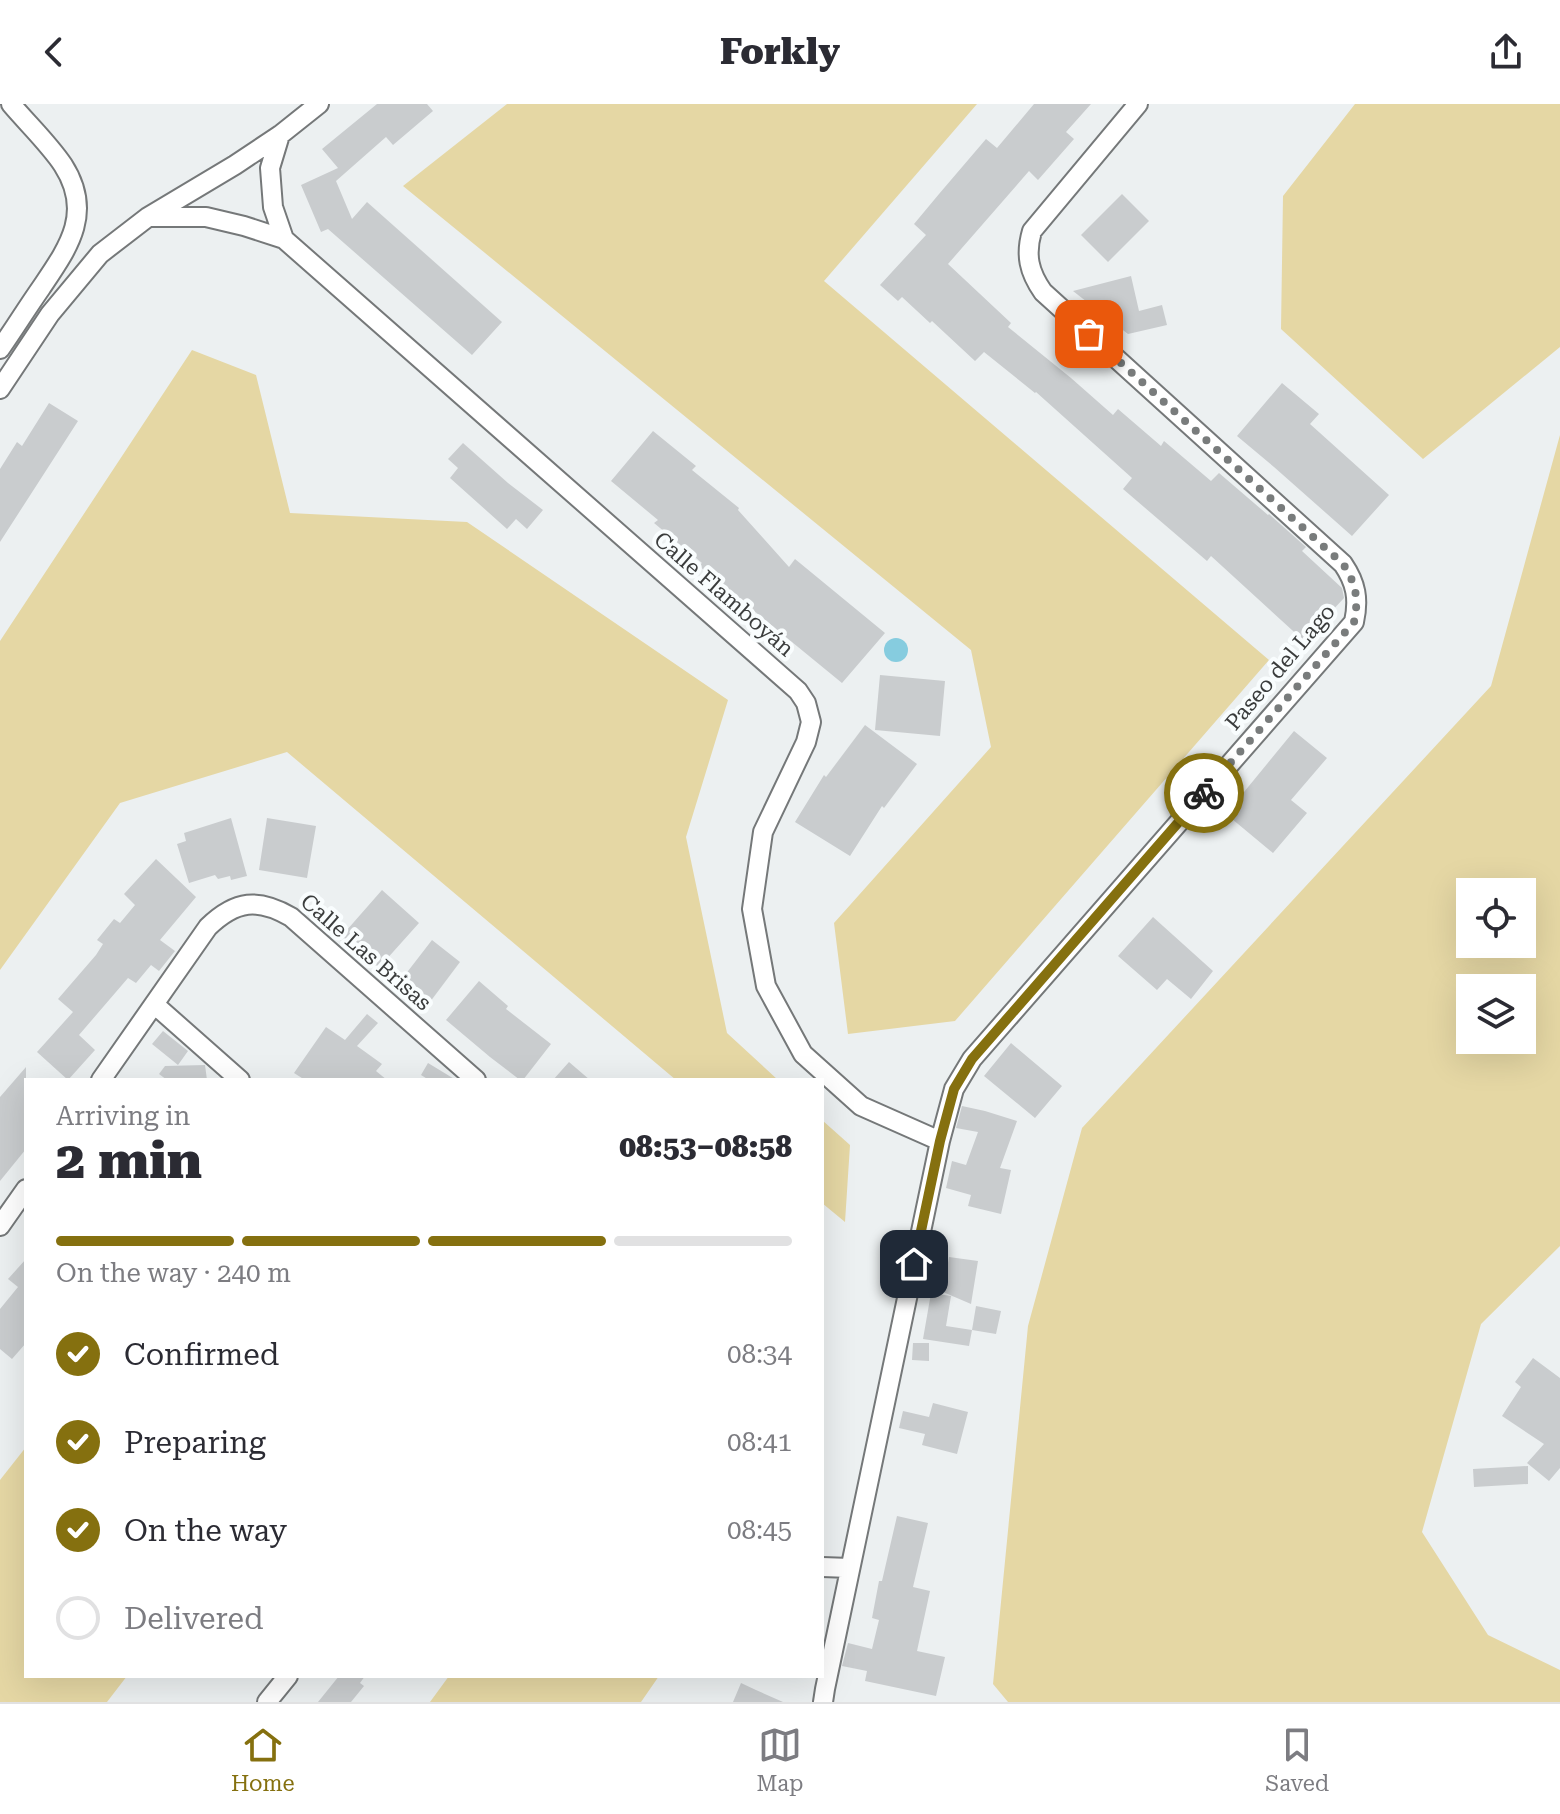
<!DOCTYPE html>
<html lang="en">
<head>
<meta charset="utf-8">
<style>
  body { margin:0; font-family:"Roboto Serif",serif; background:#f7f7f7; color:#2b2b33; height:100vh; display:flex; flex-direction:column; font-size:30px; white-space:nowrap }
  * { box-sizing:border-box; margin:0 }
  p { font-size:26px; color:#7c7c81 }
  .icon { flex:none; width:44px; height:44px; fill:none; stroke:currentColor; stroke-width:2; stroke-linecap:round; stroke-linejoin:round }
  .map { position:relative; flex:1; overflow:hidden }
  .drawer { position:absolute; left:24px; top:974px; width:800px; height:600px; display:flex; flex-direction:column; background:#fff; border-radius:0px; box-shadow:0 8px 32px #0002 }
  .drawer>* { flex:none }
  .controls { position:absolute; left:1456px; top:774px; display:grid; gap:16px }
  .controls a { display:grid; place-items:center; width:80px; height:80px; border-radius:0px; background:#fff; box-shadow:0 8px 32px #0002; font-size:40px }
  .pin { position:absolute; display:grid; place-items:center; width:68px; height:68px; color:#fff; margin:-34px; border-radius:16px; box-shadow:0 4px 12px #0006 }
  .courier { position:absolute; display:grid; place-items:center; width:80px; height:80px; margin:-40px; border:6px solid #85700f; border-radius:50%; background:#fff; color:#222; box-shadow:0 2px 10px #0007 }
  .overview em { font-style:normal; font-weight:800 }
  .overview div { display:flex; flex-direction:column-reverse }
  .overview { display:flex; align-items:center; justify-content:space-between; height:136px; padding:0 32px }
  h1 { font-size:52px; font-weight:800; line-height:60px }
  .bar { display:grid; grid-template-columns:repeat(4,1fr); gap:12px 8px; align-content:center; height:96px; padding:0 32px }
  .bar i { height:10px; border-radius:6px; background:#e1e1e2 }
  .bar .active { background:#85700f }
  .bar p { grid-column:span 4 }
  ol { padding:0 32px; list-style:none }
  li { display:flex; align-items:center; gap:24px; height:88px }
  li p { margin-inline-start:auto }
  li .icon { padding:8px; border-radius:50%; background:#85700f; color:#fff; stroke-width:4 }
  li:last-child { color:#7c7c81 }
  li i { width:44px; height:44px; border:4px solid #e1e1e2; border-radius:50% }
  header { display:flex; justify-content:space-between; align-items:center; height:104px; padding:0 32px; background:#fff; font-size:36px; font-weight:800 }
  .dock { display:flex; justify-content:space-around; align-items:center; height:112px; border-top:2px solid #e1e1e2; background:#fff; font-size:22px; color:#7c7c81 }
  .dock a { display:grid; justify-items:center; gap:4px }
  .dock .active { color:#85700f }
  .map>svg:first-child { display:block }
  .green { fill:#e5d7a4; fill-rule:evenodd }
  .water { fill:#86ccdf }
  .building { fill:#c9ccce }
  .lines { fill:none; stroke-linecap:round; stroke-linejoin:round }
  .minor-casing { stroke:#757879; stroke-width:22 }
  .minor { stroke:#fff; stroke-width:18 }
  .done { stroke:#797c7c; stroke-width:8; stroke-dasharray:0 14.4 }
  .route { stroke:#85700f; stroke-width:10 }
  .labels { text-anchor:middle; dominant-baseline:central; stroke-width:8; stroke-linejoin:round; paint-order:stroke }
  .street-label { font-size:22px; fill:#3b3d3d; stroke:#f9fdfe }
</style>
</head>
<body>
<header><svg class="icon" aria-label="back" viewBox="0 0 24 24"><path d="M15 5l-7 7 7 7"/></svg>Forkly<svg class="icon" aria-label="share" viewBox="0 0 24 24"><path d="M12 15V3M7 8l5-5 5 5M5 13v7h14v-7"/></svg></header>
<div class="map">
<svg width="1560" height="1598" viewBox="0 0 1560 1598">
  <rect width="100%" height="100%" fill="#ecf0f1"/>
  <path class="green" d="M 507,0 L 977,0 L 824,177 L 1269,556 L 955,917 L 848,930 L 834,819 L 991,643 L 971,546 L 403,82 Z
    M 1355,0 L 1560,0 L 1560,243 L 1423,355 L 1281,225 L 1283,92 Z
    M 192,246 L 256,271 L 290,409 L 467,418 L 728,596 L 686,733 L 727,929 L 778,976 L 676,976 L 287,648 L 120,699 L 0,866 L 0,537 Z
    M 1560,331 L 1560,1142 L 1481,1220 L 1422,1428 L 1488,1531 L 1560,1566 L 1560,1598 L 1008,1598 L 993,1580 L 1028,1222 L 1082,1024 L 1491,582 ZM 1470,788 L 1522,788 L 1522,840 L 1470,840 ZM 1470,884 L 1522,884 L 1522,936 L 1470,936 Z
    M 822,1016 L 850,1041 L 845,1118 L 822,1099 Z
    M 26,1343 L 26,1572 L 127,1572 L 107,1598 L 0,1598 L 0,1376 Z
    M 449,1572 L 659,1572 L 641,1598 L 430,1598 Z"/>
  <path class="water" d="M884 546a12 12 0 1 1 24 0a12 12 0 1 1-24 0Z"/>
  <path class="building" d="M 377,0 L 427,0 L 433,7 L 393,41 L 386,33 L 336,77 L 352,115 L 367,98 L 502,218 L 472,251 L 328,125 L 321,128 L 301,81 L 338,64 L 322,45 Z
    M 1034,0 L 1091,0 L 1066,28 L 1074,35 L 1038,76 L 1029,67 L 948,160 L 1011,219 L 1008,223 L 1071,274 L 1113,311 L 1118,305 L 1161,342 L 1164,337 L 1211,377 L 1219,369 L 1268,411 L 1269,410 L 1306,443 L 1302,447 L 1342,484 L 1344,494 L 1304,537 L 1211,452 L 1207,457 L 1123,385 L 1132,374 L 1036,288 L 1035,289 L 984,248 L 975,257 L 932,217 L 930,219 L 902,193 L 898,197 L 880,181 L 926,131 L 914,120 L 939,90 L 986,35 L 997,44 Z
    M 1122,90 L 1149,117 L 1108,158 L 1081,131 Z
    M 1131,172 L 1139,207 L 1162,201 L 1167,221 L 1128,230 L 1073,187 Z
    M 1282,279 L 1319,310 L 1310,320 L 1389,391 L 1352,432 L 1274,363 L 1237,332 Z
    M 49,299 L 78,317 L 0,438 L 0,365 L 17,338 L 22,342 Z
    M 653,327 L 696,362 L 692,366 L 739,404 L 738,406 L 789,463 L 795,455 L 885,529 L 842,579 L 742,497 L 736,502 L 699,461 L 702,459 L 654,419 L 658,416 L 611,377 Z
    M 463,339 L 508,379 L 543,406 L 527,425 L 516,415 L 507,425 L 450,374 L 458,364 L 448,355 Z
    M 880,571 L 945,577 L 940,632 L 875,626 Z
    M 865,621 L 917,660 L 884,704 L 882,702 L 850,752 L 795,718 L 824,671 L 826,673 Z
    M 1294,627 L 1327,654 L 1291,696 L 1307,709 L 1273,749 L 1226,710 Z
    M 231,714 L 247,772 L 231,776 L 230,772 L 218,775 L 215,771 L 189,779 L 177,740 L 186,737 L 184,729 Z
    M 267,714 L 316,722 L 307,774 L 259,766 Z
    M 156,755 L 196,793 L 160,836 L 175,847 L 159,867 L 151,861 L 136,879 L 128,874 L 79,931 L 95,946 L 68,976 L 37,948 L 73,908 L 58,895 L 96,851 L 103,840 L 97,836 L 114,815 L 120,819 L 135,801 L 124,790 Z
    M 382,786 L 419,819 L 376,867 L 339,835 Z
    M 1153,813 L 1213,867 L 1191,895 L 1167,875 L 1157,886 L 1118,852 Z
    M 432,836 L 460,858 L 427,902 L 398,880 Z
    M 479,877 L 508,902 L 506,905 L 551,940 L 523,976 L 520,976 L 490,953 L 446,916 Z
    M 367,910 L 378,919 L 357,942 L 382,960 L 376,967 L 387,976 L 305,976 L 294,969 L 326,923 L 345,936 Z
    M 163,927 L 188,947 L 178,961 L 152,940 Z
    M 1011,939 L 1062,982 L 1035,1014 L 984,972 Z
    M 569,958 L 590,976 L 553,976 Z
    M 428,959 L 456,976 L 429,976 L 421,971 Z
    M 205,961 L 207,976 L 167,976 L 159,970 L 165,962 Z
    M 26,963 L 26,1045 L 0,1077 L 0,993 Z
    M 962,1002 L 985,1007 L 1017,1017 L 1000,1064 L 1011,1066 L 1001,1110 L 968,1102 L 971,1091 L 946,1084 L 952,1057 L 966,1061 L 978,1028 L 956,1024 Z
    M 949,1153 L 978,1157 L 971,1200 L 943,1188 Z
    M 26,1155 L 26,1239 L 12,1255 L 0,1245 L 0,1205 L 18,1183 L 8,1175 Z
    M 931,1189 L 951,1192 L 946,1222 L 972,1226 L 969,1242 L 923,1235 Z
    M 976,1202 L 1001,1207 L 996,1230 L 972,1226 Z
    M 913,1239 L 929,1239 L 929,1257 L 912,1256 Z
    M 1533,1254 L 1560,1274 L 1560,1364 L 1549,1377 L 1527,1359 L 1544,1340 L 1502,1312 L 1521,1283 L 1515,1278 Z
    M 933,1299 L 968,1308 L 957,1350 L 922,1341 L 925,1330 L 899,1324 L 903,1307 L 929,1313 Z
    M 1528,1362 L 1528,1380 L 1474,1383 L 1473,1365 Z
    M 897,1412 L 928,1419 L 913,1483 L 930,1487 L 917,1547 L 945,1553 L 936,1592 L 865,1577 L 867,1567 L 842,1562 L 848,1539 L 872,1545 L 879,1516 L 872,1514 L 879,1477 L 882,1477 Z
    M 339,1572 L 365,1572 L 360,1579 L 364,1582 L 351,1598 L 318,1598 Z
    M 741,1579 L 756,1586 L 783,1598 L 733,1598 Z"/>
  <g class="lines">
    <g class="minor-casing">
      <path id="minor" d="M 280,31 L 270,64 L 273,103 L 284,135 L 798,587 L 806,599 L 811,618 L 806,638 L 763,728 L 752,805 L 766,882 L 803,950 L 861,1002 L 940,1037
        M 150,113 L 206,113 L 244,122 L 284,135
        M 0,245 C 14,225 27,204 41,184 C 68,144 94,109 63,61 C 49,40 27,19 11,0
        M 0,285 L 50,210 L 100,150 L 148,113 L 235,61 L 280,31 L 319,0
        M 154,900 L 240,976
        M 101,976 L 208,823 C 236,796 258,794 291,813 L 476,976
        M 0,1122 L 26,1085
        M 822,1463 L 850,1464
        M 267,1598 L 288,1572
        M 823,1598 L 825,1585 L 940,1037 L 954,985 L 972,955 L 1354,518 C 1359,495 1356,479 1343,460 L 1043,188 C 1029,168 1025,151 1032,127 L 1138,0"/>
    </g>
    <use href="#minor" class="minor"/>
  </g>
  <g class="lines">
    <path class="done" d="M 1089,230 L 1343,460 C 1356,479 1359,495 1354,518 L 1204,689"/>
    <path class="route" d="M 914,1160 L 940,1037 L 954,985 L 972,955 L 1204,689"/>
  </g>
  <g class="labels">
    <g class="street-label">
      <text transform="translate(724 490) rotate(41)">Calle Flamboyán</text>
      <text transform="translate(1280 563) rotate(-50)">Paseo del Lago</text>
      <text transform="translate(366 848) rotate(41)">Calle Las Brisas</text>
    </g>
  </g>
</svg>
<div class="controls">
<a><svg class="icon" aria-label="locate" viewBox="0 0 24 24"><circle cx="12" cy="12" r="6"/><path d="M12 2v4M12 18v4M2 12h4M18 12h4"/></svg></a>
<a><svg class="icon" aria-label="layers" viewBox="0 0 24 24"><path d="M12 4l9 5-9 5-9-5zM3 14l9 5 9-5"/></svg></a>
</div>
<div class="pin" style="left:1089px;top:230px;background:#ea580c"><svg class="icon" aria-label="bag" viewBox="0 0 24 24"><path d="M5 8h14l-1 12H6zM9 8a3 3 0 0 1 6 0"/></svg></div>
<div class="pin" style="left:914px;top:1160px;background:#1f2937"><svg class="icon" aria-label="home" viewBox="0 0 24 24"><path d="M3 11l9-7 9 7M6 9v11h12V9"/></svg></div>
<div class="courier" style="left:1204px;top:689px"><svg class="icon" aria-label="bike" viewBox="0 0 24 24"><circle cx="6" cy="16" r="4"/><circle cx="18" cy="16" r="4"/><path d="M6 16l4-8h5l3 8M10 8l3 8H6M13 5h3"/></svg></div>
<section class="drawer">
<div class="overview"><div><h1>2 min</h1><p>Arriving in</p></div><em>08:53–08:58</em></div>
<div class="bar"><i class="active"></i><i class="active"></i><i class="active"></i><i></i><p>On the way · 240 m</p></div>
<ol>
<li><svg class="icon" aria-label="check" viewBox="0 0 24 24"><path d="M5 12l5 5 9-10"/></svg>Confirmed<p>08:34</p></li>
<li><svg class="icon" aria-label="check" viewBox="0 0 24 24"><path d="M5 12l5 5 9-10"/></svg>Preparing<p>08:41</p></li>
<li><svg class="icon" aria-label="check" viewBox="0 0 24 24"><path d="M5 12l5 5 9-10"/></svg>On the way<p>08:45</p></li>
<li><i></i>Delivered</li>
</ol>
</section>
</div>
<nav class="dock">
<a class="active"><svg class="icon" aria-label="home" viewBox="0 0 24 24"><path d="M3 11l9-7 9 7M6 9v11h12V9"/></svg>Home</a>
<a><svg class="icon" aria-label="map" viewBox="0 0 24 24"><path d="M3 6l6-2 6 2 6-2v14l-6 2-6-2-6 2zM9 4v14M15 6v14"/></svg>Map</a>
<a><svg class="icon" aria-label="saved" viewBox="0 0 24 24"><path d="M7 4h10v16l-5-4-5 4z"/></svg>Saved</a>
</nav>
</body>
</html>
